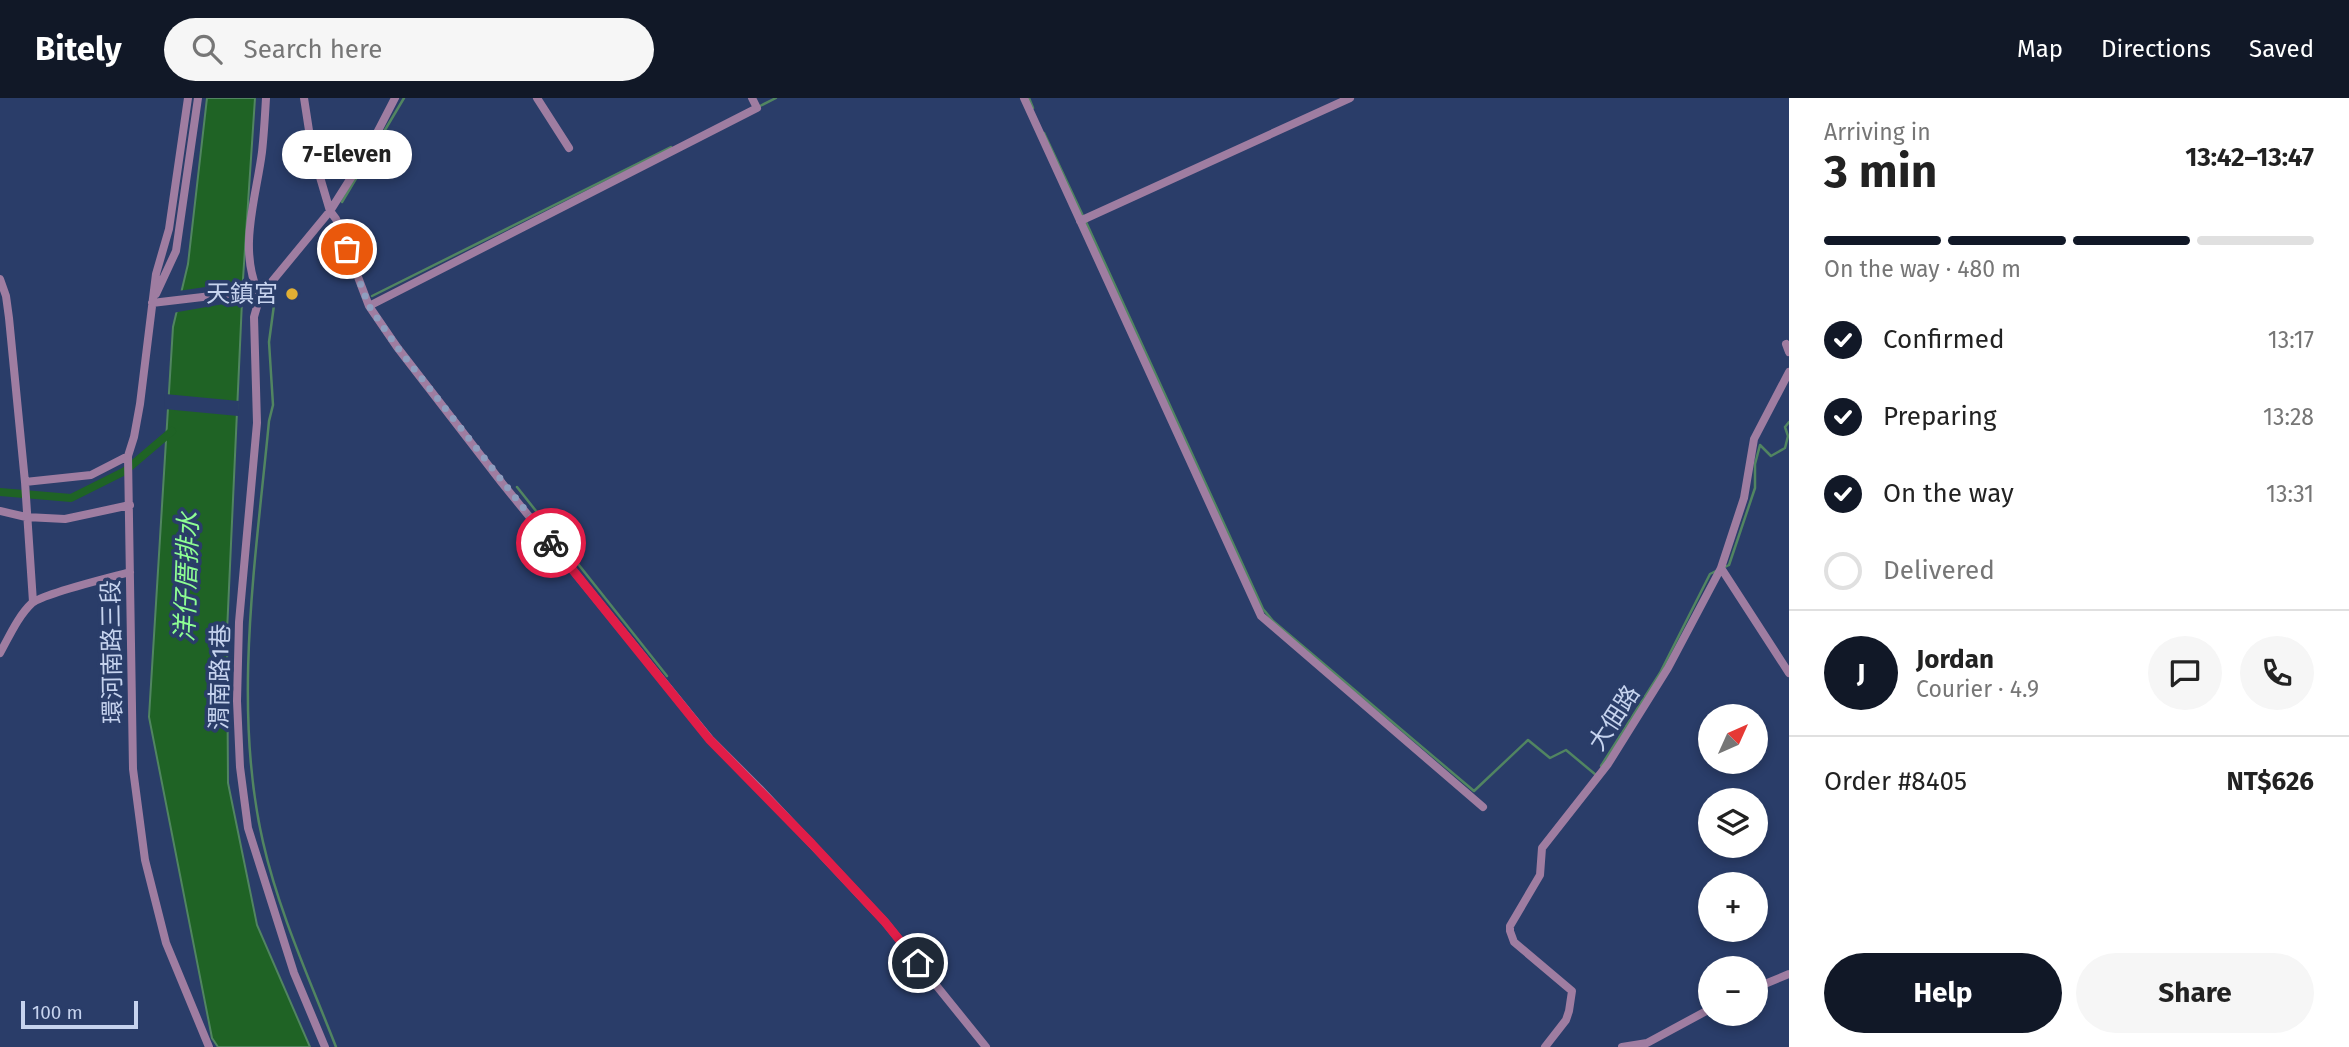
<!DOCTYPE html>
<html lang="en">
<head>
<meta charset="utf-8">
<style>
  body { margin:0; font-family:"Fira Sans","Noto Sans TC",sans-serif; background:#f6f6f6; color:#222; height:100vh; display:flex; flex-direction:column; font-size:26px; white-space:nowrap }
  * { box-sizing:border-box; margin:0 }
  p { font-size:23px; color:#767676 }
  .icon { flex:none; width:38px; height:38px; fill:none; stroke:currentColor; stroke-width:2; stroke-linecap:round; stroke-linejoin:round }
  .map { position:relative; flex:1; overflow:hidden }
  .panel { display:flex; flex-direction:column; background:#fff; width:560px }
  .panel>* { flex:none }
  .needle { width:46px; rotate:45deg }
  .fabs { position:absolute; left:1698px; top:606px; display:grid; gap:14px }
  .fabs a { display:grid; place-items:center; width:70px; height:70px; border-radius:50%; background:#fff; box-shadow:0 4px 10px #0003; font-size:35px }
  .scale { position:absolute; left:21px; bottom:18px; width:117px; box-sizing:border-box; padding-left:7px; border:4px solid #c6d3ee; border-top:0; font-size:19px; line-height:24px; white-space:nowrap; color:#c6d3ee; -webkit-text-stroke:5px #2a3d69; paint-order:stroke }
  .pin { position:absolute; display:grid; place-items:center; width:60px; height:60px; color:#fff; margin:-30px; border:4px solid #fff; border-radius:50%; box-shadow:0 2px 7px #0007 }
  .courier { position:absolute; display:grid; place-items:center; width:70px; height:70px; margin:-35px; border:5px solid #e11d48; border-radius:50%; background:#fff; color:#222; box-shadow:0 2px 9px #0007 }
  .bubble { position:absolute; height:49px; border-radius:24px; background:#fff; box-shadow:0 4px 10px #0003; font-size:23px; font-weight:700; line-height:49px; text-align:center }
  .overview em { font-style:normal; font-weight:700 }
  .overview div { display:flex; flex-direction:column-reverse }
  .overview { display:flex; align-items:center; justify-content:space-between; height:119px; padding:0 35px }
  h1 { font-size:46px; font-weight:700; line-height:52px }
  .bar { display:grid; grid-template-columns:repeat(4,1fr); gap:10px 7px; align-content:center; height:84px; padding:0 35px }
  .bar i { height:9px; border-radius:5px; background:#e0e0e0 }
  .bar .on { background:#111827 }
  .bar p { grid-column:span 4 }
  .line { display:flex; align-items:center; gap:18px; padding:0 35px; border-top:2px solid #e0e0e0 }
  .line div { flex:1 }
  .round { display:grid; place-items:center; flex:none; width:74px; height:74px; border-radius:37px; background:#f6f6f6 }
  ol { padding:0 35px; list-style:none }
  li { display:flex; align-items:center; gap:21px; height:77px }
  li p { margin-inline-start:auto }
  li .icon { padding:7px; border-radius:50%; background:#111827; color:#fff; stroke-width:4 }
  li:last-child { color:#767676 }
  li i { width:38px; height:38px; border:4px solid #e0e0e0; border-radius:50% }
  .button { display:flex; gap:14px; margin-top:auto; padding:14px 35px }
  .button a { flex:1; height:80px; border-radius:42px; background:#111827; color:#fff; font-size:28px; font-weight:700; line-height:80px; text-align:center }
  .button a+a { background:#f6f6f6; color:#222 }
  header { display:flex; align-items:center; gap:42px; box-sizing:border-box; height:98px; padding:0 35px; background:#111827; color:#fff }
  header strong { font-size:33px }
  nav { display:flex; gap:38px; margin-inline-start:auto; font-size:24px }
  .search { width:490px; height:63px; background:#f6f6f6; display:flex; align-items:center; gap:18px; box-sizing:border-box; padding:0 24px; border-radius:38px; color:#767676; font-size:26px }
  main { display:flex; flex:1; min-height:0 }
  .map>svg:first-child { display:block }
  .water { fill:#1f6325; stroke:#518561; stroke-width:2 }
  .pier { fill:#2a3d69 }
  .lines { fill:none; stroke-linecap:round; stroke-linejoin:round }
  .stream { stroke:#518561; stroke-width:2.5 }
  .canal { stroke:#1f6325; stroke-width:8 }
  .minor { stroke:#9f7da1; stroke-width:8 }
  .done { stroke:#8f9ebf; stroke-width:7; stroke-dasharray:0 12.6 }
  .route { stroke:#e11d48; stroke-width:9 }
  .poi-dot { fill:#e1af34; stroke:#2a3d69; stroke-width:2.5 }
  .labels { text-anchor:middle; dominant-baseline:central; stroke-width:7; stroke-linejoin:round; paint-order:stroke }
  .poi-label { font-size:24px; fill:#c6d3ee; stroke:#2a3d69; text-anchor:end }
  .street-label { font-size:24px; fill:#c6d3ee; stroke:#2a3d69 }
  .water-label { font-size:26px; font-style:italic; fill:#8efe93; stroke:#2a3d69 }
</style>
</head>
<body>
<header>
<strong>Bitely</strong>
<div class="search"><svg class="icon" aria-label="search" viewBox="0 0 24 24"><circle cx="10" cy="10" r="6"/><path d="M15 15l6 6"/></svg>Search here</div>
<nav><a>Map</a><a>Directions</a><a>Saved</a></nav>
</header>
<main>
<div class="map">
<svg width="1789" height="949" viewBox="0 0 1789 949">
  <rect width="100%" height="100%" fill="#2a3d69"/>
  <path class="water" d="M 207,0 L 255,0 L 243,181 L 227,534 L 228,685 L 257,827 L 310,949 L 218,949 L 212,940 L 149,619 L 173,229 L 188,166 Z"/>
  <path class="pier" d="M 246,183 L 241,203 L 172,215 L 178,193 Z
    M 165,296 L 239,303 L 238,318 L 164,311 Z"/>
  <g class="lines">
    <path class="stream" d="M 1029,0 L 1033,10
      M 760,8 L 776,0
      M 1044,35 L 1083,118
      M 342,104 L 404,0
      M 1086,124 L 1263,511 L 1273,523 L 1474,693 L 1528,642 L 1550,660 L 1566,652 L 1596,677
      M 372,198 L 671,49
      M 274,207 L 269,244 L 273,307 L 269,323 C 256,460 232,609 263,744 C 279,815 310,882 336,949
      M 517,389 L 667,578
      M 1725,469 L 1729,467 L 1755,390 L 1755,366 L 1760,347 L 1771,358 L 1785,350 L 1788,338 L 1785,329 L 1789,324
      M 1601,668 L 1660,575 L 1710,476 L 1716,473"/>
    <path class="canal" d="M 0,394 L 71,400 L 125,373 L 172,333"/>
    <path class="minor" d="M 188,0 L 169,131 L 156,176 L 140,306 L 134,339 L 128,358 L 133,671 L 145,762 L 166,845 L 209,949
      M 304,0 L 312,52 L 330,113 L 336,121 L 369,208 L 397,249 L 502,385 L 710,641 L 759,690 L 885,824 L 986,949
      M 537,0 L 569,50
      M 1024,0 L 1261,518 L 1483,709
      M 1080,123 L 1350,0
      M 0,181 L 6,198 L 9,220 L 25,384 L 33,504
      M 156,196 L 176,153 L 198,0
      M 260,198 C 237,153 256,101 262,54 C 264,36 265,18 266,0
      M 152,205 L 245,194 L 260,198
      M 369,208 L 757,10 L 752,0
      M 1786,246 L 1789,254
      M 25,384 L 91,377 L 128,358
      M 0,413 L 26,419 L 65,421 L 130,407
      M 1721,470 L 1789,575
      M 0,555 C 9,539 18,518 32,505 C 44,495 112,479 130,474
      M 1755,890 L 1789,876
      M 325,949 L 294,875 L 248,730 L 240,669 L 237,603 L 239,524 L 257,325 L 254,219 L 260,198 L 330,113 L 366,56 L 395,0
      M 1545,949 L 1566,922 L 1569,913 L 1572,893 L 1514,844 L 1510,833 L 1510,828 L 1540,777 L 1542,750 L 1608,666 L 1668,570 L 1721,470 L 1744,400 L 1754,341 L 1789,274
      M 1622,949 L 1647,945 L 1710,911"/>
  </g>
  <g class="lines">
    <path class="done" d="M 347,151 L 369,208 L 397,249 L 551,445"/>
    <path class="route" d="M 551,445 L 709,641 L 812,746 L 885,824 L 918,865"/>
  </g>
  <circle class="poi-dot" cx="292" cy="196" r="7"/>
  <g class="labels">
    <g class="poi-label">
      <text x="278" y="196">天鎮宮</text>
    </g>
    <g class="street-label">
      <text transform="translate(112 554) rotate(-91)">環河南路三段</text>
      <text transform="translate(220 579) rotate(-89)">渭南路1巷</text>
      <text transform="translate(1614 620) rotate(-57)">大佃路</text>
    </g>
    <g class="water-label">
      <text transform="translate(187 479) rotate(-88)">洋仔厝排水</text>
    </g>
  </g>
</svg>
<div class="fabs">
<a><svg class="needle" viewBox="-14 -14 28 28"><path d="M0-13l5 13h-10z" fill="#e53935"/><path d="M0 13l5-13h-10z" fill="#767676"/></svg></a>
<a><svg class="icon" aria-label="layers" viewBox="0 0 24 24"><path d="M12 4l9 5-9 5-9-5zM3 14l9 5 9-5"/></svg></a>
<a>+</a>
<a>−</a>
</div>
<div class="scale">100 m</div>
<div class="pin" style="left:347px;top:151px;background:#ea580c"><svg class="icon" aria-label="bag" viewBox="0 0 24 24"><path d="M5 8h14l-1 12H6zM9 8a3 3 0 0 1 6 0"/></svg></div>
<div class="pin" style="left:918px;top:865px;background:#1f2937"><svg class="icon" aria-label="home" viewBox="0 0 24 24"><path d="M3 11l9-7 9 7M6 9v11h12V9"/></svg></div>
<div class="courier" style="left:551px;top:445px"><svg class="icon" aria-label="bike" viewBox="0 0 24 24"><circle cx="6" cy="16" r="4"/><circle cx="18" cy="16" r="4"/><path d="M6 16l4-8h5l3 8M10 8l3 8H6M13 5h3"/></svg></div>
<div class="bubble" style="left:282px;top:32px;width:130px">7-Eleven</div>
</div>
<section class="panel">
<div class="overview"><div><h1>3 min</h1><p>Arriving in</p></div><em>13:42–13:47</em></div>
<div class="bar"><i class="on"></i><i class="on"></i><i class="on"></i><i></i><p>On the way · 480 m</p></div>
<ol>
<li><svg class="icon" aria-label="check" viewBox="0 0 24 24"><path d="M5 12l5 5 9-10"/></svg>Confirmed<p>13:17</p></li>
<li><svg class="icon" aria-label="check" viewBox="0 0 24 24"><path d="M5 12l5 5 9-10"/></svg>Preparing<p>13:28</p></li>
<li><svg class="icon" aria-label="check" viewBox="0 0 24 24"><path d="M5 12l5 5 9-10"/></svg>On the way<p>13:31</p></li>
<li><i></i>Delivered</li>
</ol>
<div class="line" style="height:126px"><b class="round" style="background:#111827;color:#fff">J</b><div><b>Jordan</b><p>Courier · 4.9</p></div><a class="round"><svg class="icon" aria-label="chat" viewBox="0 0 24 24"><path d="M4 5h16v11H9l-5 4z"/></svg></a><a class="round"><svg class="icon" aria-label="phone" viewBox="0 0 24 24"><path d="M5 4h4l2 5-3 2q2 4 5 5l2-3 5 2v4C11 20 4 13 5 4z"/></svg></a></div>
<div class="line" style="height:91px"><div>Order #8405</div><b>NT$626</b></div>
<div class="button"><a>Help</a><a>Share</a></div>
</section>
</main>
</body>
</html>
